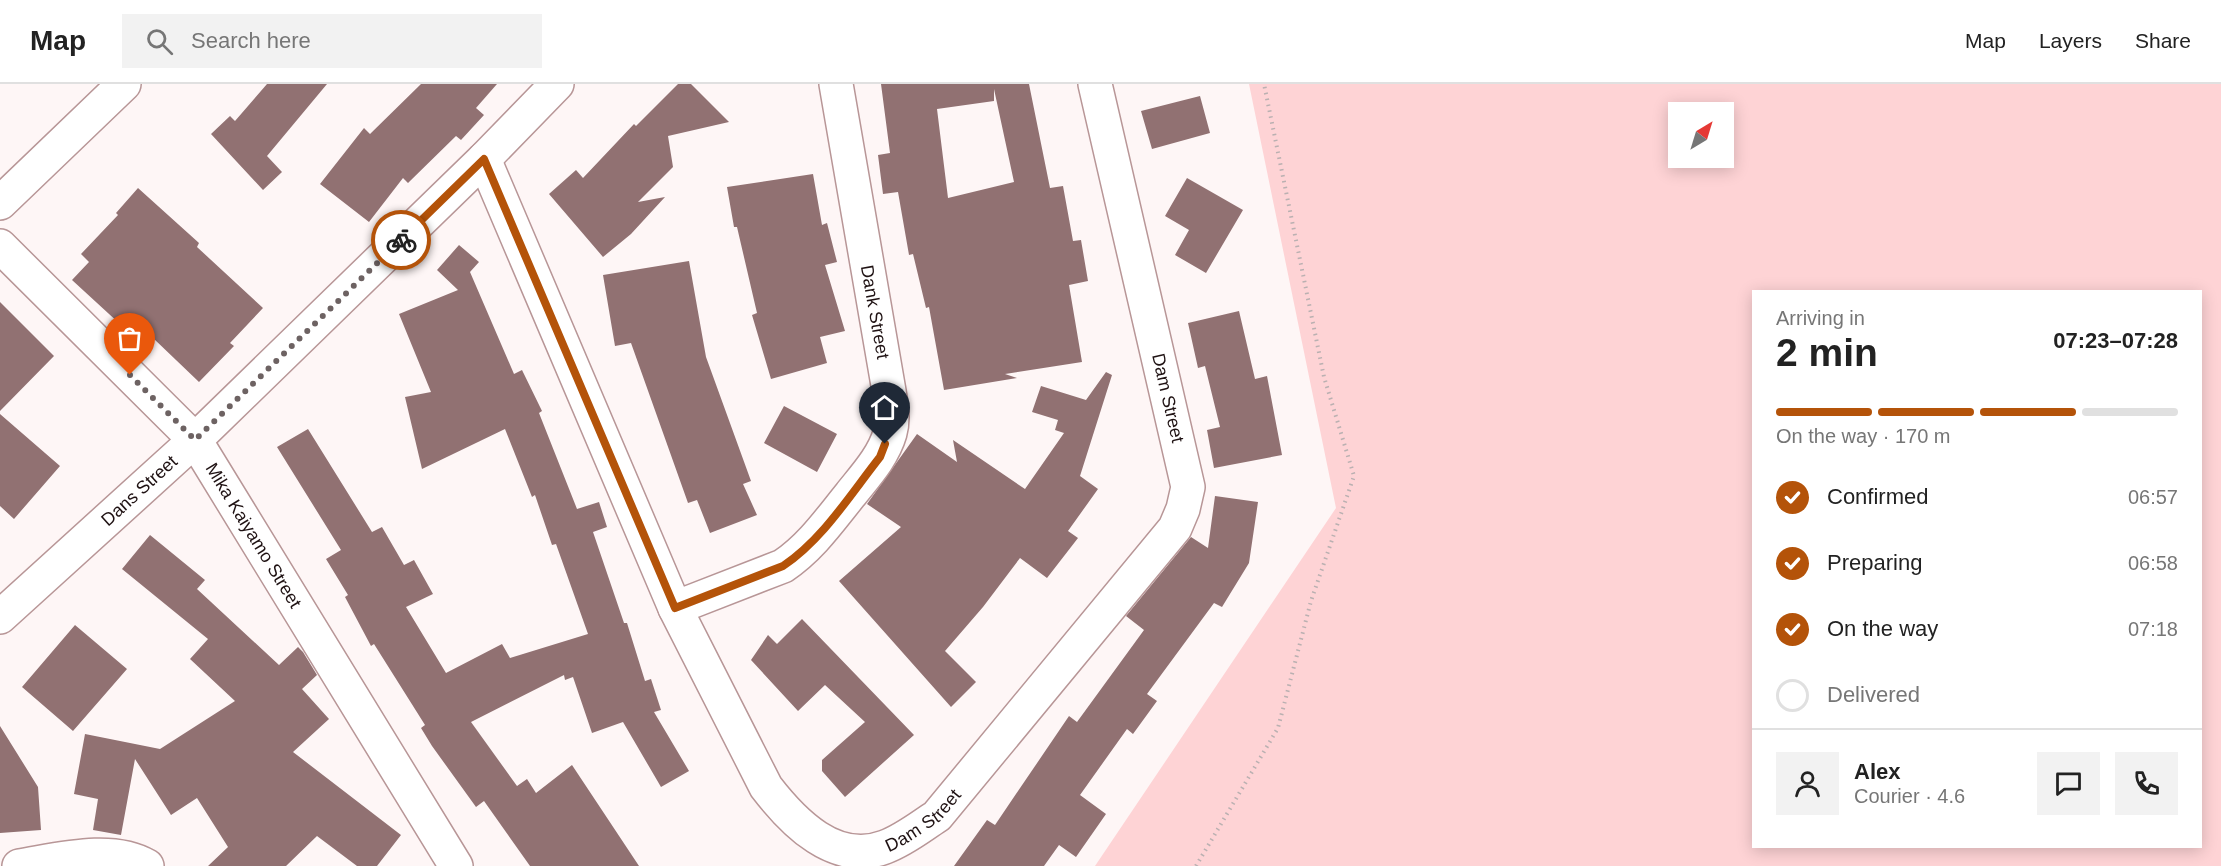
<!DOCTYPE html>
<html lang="en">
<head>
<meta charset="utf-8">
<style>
  body { margin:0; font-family:Arial,sans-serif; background:#f2f2f2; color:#222; height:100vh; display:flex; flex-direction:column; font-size:22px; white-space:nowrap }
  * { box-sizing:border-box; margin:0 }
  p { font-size:20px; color:#767676 }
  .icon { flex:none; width:33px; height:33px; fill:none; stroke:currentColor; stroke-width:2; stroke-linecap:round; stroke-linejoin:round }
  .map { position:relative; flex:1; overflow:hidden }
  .details { position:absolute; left:1752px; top:206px; width:450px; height:558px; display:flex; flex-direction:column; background:#fff; border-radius:0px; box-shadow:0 3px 15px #0003 }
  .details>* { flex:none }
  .needle { width:39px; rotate:38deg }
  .tools { position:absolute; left:1668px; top:18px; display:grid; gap:12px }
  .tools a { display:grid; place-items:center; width:66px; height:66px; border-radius:0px; background:#fff; box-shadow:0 3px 15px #0003; font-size:30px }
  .pin { position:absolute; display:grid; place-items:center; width:51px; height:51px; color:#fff; margin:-62px -26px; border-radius:50% 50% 50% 0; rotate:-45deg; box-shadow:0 0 6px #0007 }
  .pin .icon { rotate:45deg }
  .courier { position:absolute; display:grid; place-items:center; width:60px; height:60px; margin:-30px; border:4px solid #b45309; border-radius:50%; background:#fff; color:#222; box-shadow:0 2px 8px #0007 }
  .headline em { font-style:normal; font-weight:700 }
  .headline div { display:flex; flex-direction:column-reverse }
  .headline { display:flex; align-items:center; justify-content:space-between; height:102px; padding:0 24px }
  h1 { font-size:39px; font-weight:700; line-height:45px }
  .bar { display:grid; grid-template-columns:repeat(4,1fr); gap:9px 6px; align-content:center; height:72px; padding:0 24px }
  .bar i { height:8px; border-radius:4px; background:#e0e0e0 }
  .bar .selected { background:#b45309 }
  .bar p { grid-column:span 4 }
  .line { display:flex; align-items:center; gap:15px; padding:0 24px; border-top:2px solid #e0e0e0 }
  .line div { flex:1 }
  .round { display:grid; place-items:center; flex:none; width:63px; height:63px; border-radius:0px; background:#f2f2f2 }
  ol { padding:0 24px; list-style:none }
  li { display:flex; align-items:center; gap:18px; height:66px }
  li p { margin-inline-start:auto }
  li .icon { padding:6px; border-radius:50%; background:#b45309; color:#fff; stroke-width:4 }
  li:last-child { color:#767676 }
  li i { width:33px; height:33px; border:3px solid #e0e0e0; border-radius:50% }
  header { display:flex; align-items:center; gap:36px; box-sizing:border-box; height:84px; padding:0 30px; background:#fff; border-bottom:2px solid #e0e0e0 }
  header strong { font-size:28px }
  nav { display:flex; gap:33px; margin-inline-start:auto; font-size:21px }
  .search { width:420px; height:54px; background:#f2f2f2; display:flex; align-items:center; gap:15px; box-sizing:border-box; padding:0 21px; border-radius:0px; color:#767676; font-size:22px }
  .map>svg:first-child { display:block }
  .green { fill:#fed3d5; fill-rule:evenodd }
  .building { fill:#917172; fill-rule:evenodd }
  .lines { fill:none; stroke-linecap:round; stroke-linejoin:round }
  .minor-casing { stroke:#b89697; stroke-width:36 }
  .path { stroke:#bab0b1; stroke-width:4; stroke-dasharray:1.5 4.5; stroke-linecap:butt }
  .minor { stroke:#fff; stroke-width:33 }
  .done { stroke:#6d6262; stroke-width:6; stroke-dasharray:0 10.8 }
  .route { stroke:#b45309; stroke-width:8 }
  .labels { text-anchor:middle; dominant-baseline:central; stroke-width:5; stroke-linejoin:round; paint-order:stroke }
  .street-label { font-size:18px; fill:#1f1213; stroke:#fff }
</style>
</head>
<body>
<header>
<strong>Map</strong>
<div class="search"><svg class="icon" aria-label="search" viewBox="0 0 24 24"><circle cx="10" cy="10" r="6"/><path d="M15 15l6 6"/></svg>Search here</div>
<nav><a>Map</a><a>Layers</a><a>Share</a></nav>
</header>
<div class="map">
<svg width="2221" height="782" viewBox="0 0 2221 782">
  <rect width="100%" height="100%" fill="#fef6f6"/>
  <path class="green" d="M 1249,0 L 2221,0 L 2221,782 L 1095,782 L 1336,424 ZM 1678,28 L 1724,28 L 1724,74 L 1678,74 ZM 1754,207 L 2200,207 L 2200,762 L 1754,762 Z"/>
  <path class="building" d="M 267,0 L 327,0 L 267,72 L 282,88 L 263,106 L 211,50 L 230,32 L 235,37 Z
    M 421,0 L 497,0 L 476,24 L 484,31 L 461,56 L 456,52 L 408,99 L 403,94 L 369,138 L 320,100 L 364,44 L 370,50 Z
    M 678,0 L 691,0 L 729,38 L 668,52 L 673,83 L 638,118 L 665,113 L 631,150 L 603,173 L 549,110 L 576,86 L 583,94 L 634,40 L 636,42 Z
    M 881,0 L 1029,0 L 1050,104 L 1063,102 L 1073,157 L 1081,156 L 1088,197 L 1069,201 L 1082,278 L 1005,290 L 1017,294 L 944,306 L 929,223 L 926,224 L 913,170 L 909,171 L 898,108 L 883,110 L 878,71 L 890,69 ZM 994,5 L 1014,98 L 948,114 L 937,25 L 994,17 Z
    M 1200,12 L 1210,49 L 1152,65 L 1141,27 Z
    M 813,90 L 822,141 L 827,139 L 837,178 L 825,181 L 845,247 L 820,253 L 827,279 L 771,295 L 752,231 L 757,229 L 737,143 L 734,143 L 727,103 Z
    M 1187,94 L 1243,126 L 1206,189 L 1175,171 L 1189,146 L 1165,132 Z
    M 138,104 L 199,159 L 197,163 L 263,224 L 230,259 L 234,262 L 199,298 L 130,232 L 121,241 L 72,196 L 89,178 L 81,170 L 118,131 L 116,129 Z
    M 459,161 L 479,178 L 470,188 L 514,290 L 522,286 L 542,327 L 539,329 L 577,425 L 599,418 L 607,443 L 593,448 L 624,539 L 627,539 L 645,597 L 651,595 L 661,626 L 654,628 L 689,687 L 661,703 L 623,638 L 592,649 L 573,593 L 565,596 L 564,591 L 471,638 L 517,702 L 527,695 L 536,709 L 572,681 L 639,782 L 530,782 L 484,717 L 476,723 L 432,662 L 421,644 L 425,641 L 374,560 L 371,562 L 345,513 L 348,511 L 326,475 L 341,466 L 277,363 L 308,345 L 372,448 L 382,443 L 404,481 L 414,476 L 433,510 L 406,523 L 446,589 L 502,560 L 510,574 L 588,550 L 556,460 L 552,461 L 535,411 L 532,413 L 505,345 L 422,385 L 405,313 L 431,308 L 399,230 L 458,206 L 437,186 Z
    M 689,177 L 706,273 L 751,397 L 743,400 L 757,431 L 710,449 L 697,416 L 688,419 L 631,259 L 615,262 L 603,191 Z
    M 0,218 L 54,272 L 0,327 Z
    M 1239,227 L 1255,295 L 1267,292 L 1282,371 L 1214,384 L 1207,346 L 1220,343 L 1205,282 L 1198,284 L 1188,239 Z
    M 1106,288 L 1112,291 L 1080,392 L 1098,405 L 1068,447 L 1078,454 L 1047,494 L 1020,474 L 983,523 L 945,567 L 976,598 L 951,623 L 839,497 L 901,443 L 867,420 L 917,350 L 957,378 L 953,356 L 1025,405 L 1064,349 L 1055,346 L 1058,336 L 1032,328 L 1041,302 L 1086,316 Z
    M 784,322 L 837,350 L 817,388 L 764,359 Z
    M 0,330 L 60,382 L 14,435 L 0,422 Z
    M 1215,412 L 1258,418 L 1249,479 L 1222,523 L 1214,519 L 1147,610 L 1157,617 L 1133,650 L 1127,645 L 1080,711 L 1106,730 L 1076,773 L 1059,761 L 1044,782 L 954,782 L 987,736 L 995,741 L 1069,632 L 1077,638 L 1144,546 L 1126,532 L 1191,453 L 1208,464 Z
    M 150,451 L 205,496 L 197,505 L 279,581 L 298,563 L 303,568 L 317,591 L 302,605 L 329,635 L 293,668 L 401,751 L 377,782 L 357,782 L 317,752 L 286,782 L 208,782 L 228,763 L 197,714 L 171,731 L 135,675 L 121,751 L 93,746 L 98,715 L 74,710 L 85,650 L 160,665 L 235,617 L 190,575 L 208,555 L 122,485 Z
    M 802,535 L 914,651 L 845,713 L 822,687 L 822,676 L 865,638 L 825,601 L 798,627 L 751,576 L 768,551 L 777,560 Z
    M 75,541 L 127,585 L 73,647 L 22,603 Z
    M 0,642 L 38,703 L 41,746 L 0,749 Z"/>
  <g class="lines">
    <g class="minor-casing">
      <g id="minor">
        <path id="s1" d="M 484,75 L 675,524 L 766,703 C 793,738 835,782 885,763 C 904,756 920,743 937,732 L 1175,444 L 1183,425 L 1188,403 L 1095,0"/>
        <path d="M 0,119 L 124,0"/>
        <path id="s2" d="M 0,162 L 195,356 L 456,782"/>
        <path d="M 675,524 L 783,482 C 811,463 829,437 850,411 C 865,392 883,373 890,349 C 894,335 891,321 889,307 L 836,0"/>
        <path id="s3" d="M 0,533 L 195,356 L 484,75 L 557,0"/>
        <path d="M 19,782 C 57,776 112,761 147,782"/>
      </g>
    </g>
    <path class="path" d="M 1196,782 L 1278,644 L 1311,517 L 1354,392 L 1324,293 L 1264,0"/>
    <use href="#minor" class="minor"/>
  </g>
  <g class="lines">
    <path class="done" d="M 130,291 L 195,356 L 401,156"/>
    <path class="route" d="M 401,156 L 484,75 L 675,524 L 783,482 C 823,455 850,411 880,373 L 885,360"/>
  </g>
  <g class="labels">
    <g class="street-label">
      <text transform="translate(875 228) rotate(80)">Dank Street</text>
      <text transform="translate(1168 314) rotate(77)">Dam Street</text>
      <text stroke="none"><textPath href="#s3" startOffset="188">Dans Street</textPath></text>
      <text stroke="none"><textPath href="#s2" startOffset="387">Mika Kaiyamo Street</textPath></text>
      <text stroke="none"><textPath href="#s1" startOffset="879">Dam Street</textPath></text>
    </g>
  </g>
</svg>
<div class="tools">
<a><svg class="needle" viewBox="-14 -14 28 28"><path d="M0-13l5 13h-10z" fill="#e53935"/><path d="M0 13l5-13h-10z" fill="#767676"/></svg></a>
</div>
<div class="pin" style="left:130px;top:291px;background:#ea580c"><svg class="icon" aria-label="bag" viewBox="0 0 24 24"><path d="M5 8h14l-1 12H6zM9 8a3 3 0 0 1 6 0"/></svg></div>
<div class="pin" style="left:885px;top:360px;background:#1f2937"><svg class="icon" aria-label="home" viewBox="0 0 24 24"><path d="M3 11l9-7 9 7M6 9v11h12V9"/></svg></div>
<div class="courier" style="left:401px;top:156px"><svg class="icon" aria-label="bike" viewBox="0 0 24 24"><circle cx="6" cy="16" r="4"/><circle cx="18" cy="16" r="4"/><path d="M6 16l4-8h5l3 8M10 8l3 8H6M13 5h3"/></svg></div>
<section class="details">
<div class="headline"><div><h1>2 min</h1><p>Arriving in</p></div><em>07:23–07:28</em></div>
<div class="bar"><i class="selected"></i><i class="selected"></i><i class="selected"></i><i></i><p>On the way · 170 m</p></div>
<ol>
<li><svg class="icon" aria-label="check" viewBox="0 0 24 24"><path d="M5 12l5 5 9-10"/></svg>Confirmed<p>06:57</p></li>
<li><svg class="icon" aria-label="check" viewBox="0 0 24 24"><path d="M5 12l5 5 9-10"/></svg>Preparing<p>06:58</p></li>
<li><svg class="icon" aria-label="check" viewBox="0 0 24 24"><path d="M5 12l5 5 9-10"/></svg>On the way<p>07:18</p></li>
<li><i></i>Delivered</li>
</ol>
<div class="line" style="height:108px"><a class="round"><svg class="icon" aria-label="person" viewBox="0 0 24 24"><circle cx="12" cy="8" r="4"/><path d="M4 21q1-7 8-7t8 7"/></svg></a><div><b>Alex</b><p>Courier · 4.6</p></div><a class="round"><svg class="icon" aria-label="chat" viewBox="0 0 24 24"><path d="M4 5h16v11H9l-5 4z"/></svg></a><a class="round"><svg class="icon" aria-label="phone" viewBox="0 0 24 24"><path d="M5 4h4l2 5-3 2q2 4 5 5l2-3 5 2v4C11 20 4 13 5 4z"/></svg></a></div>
</section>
</div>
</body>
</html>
